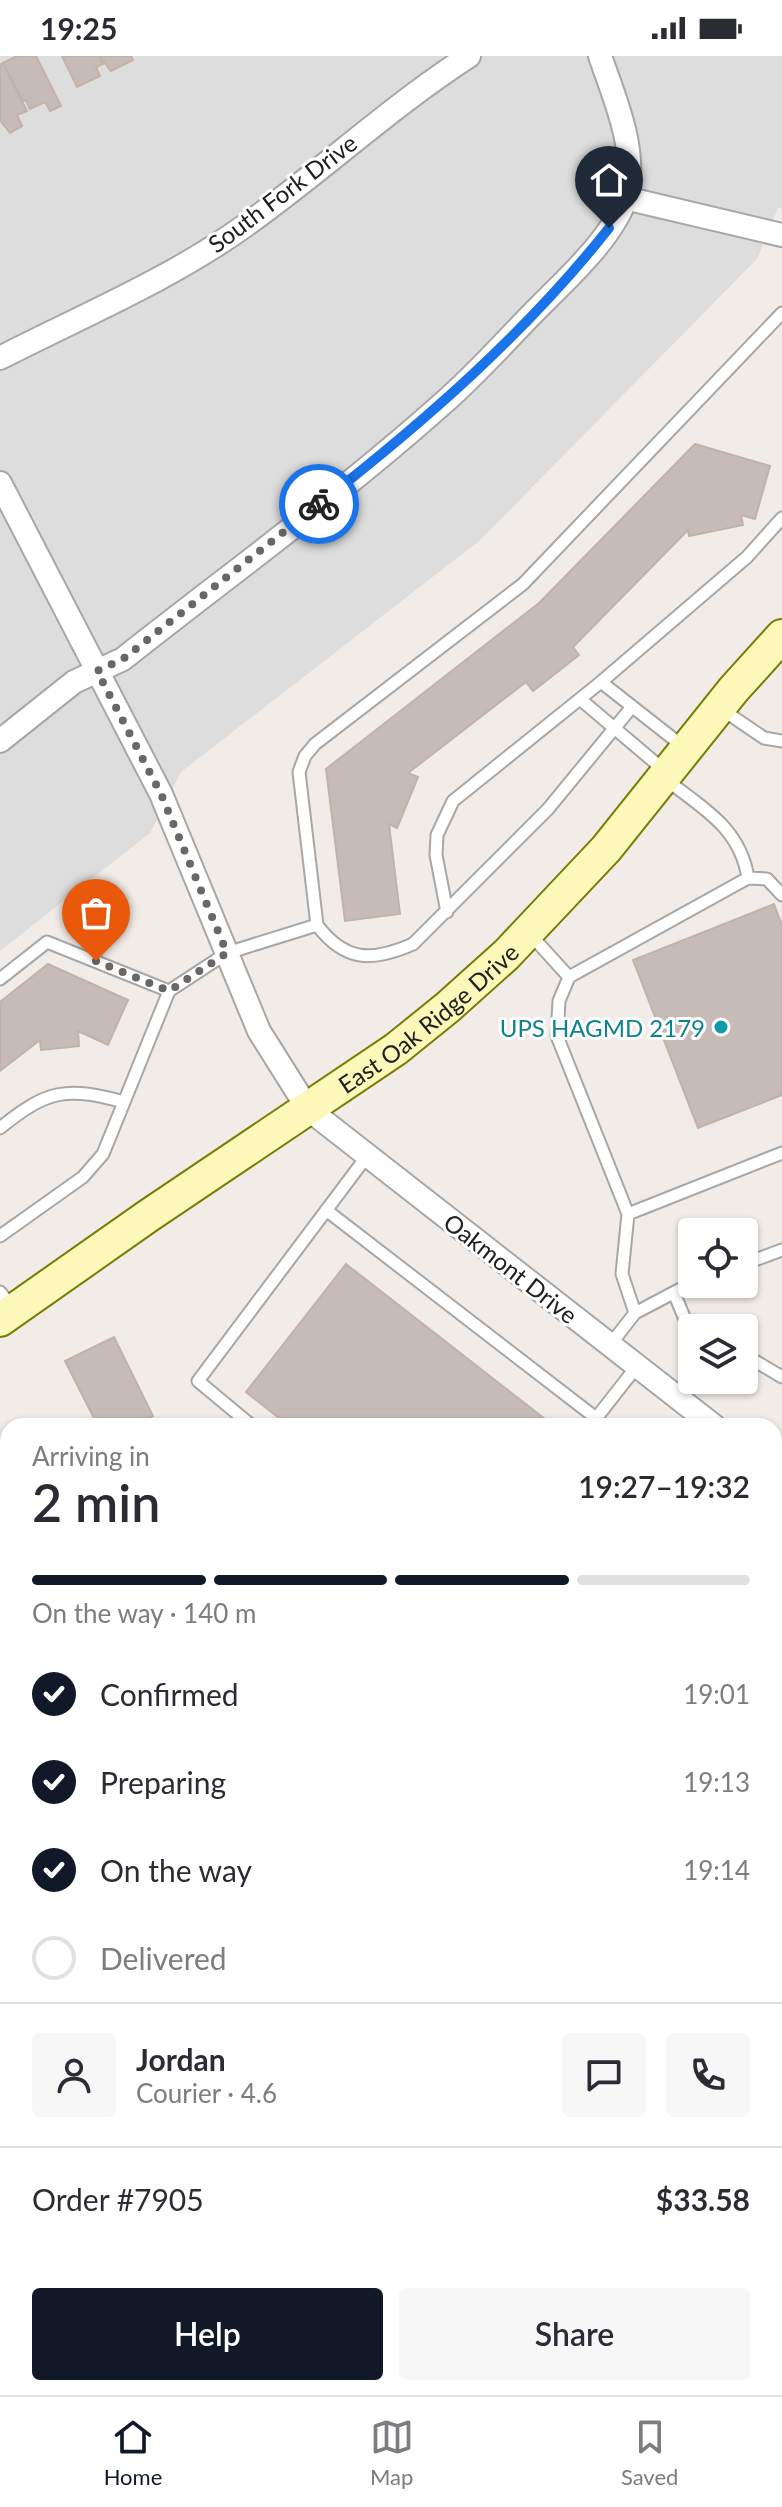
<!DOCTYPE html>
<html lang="en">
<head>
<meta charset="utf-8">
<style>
  body { margin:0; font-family:Lato,sans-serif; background:#f7f7f7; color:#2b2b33; height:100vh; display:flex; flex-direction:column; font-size:30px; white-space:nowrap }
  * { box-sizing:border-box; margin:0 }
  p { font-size:26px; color:#7c7c81 }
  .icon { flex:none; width:44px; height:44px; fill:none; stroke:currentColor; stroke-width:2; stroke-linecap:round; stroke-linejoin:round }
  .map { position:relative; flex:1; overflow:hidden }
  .panel { position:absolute; left:0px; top:1362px; width:782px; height:978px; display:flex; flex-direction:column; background:#fff; border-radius:24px 24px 0 0; box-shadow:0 2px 6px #0004 }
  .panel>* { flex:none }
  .tools { position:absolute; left:678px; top:1162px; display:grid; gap:16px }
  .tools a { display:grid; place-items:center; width:80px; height:80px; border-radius:8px; background:#fff; box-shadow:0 2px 6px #0004; font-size:40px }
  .pin { position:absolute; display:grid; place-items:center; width:68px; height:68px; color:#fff; margin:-82px -34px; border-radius:50% 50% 50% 0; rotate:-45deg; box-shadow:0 0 8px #0007 }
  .pin .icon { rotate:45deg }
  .courier { position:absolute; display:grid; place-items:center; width:80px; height:80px; margin:-40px; border:6px solid #1a73e8; border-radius:50%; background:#fff; color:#222; box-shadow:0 2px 10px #0007 }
  .overview em { font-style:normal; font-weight:600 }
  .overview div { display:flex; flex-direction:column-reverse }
  .overview { display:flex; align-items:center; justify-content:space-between; height:136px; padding:0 32px }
  h1 { font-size:52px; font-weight:600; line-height:60px }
  .bar { display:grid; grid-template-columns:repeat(4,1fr); gap:12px 8px; align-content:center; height:96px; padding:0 32px }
  .bar i { height:10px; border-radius:6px; background:#e1e1e2 }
  .bar .current { background:#111827 }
  .bar p { grid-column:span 4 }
  .line { display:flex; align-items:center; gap:20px; padding:0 32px; border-top:2px solid #e1e1e2 }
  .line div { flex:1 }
  .round { display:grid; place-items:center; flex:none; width:84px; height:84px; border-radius:8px; background:#f7f7f7 }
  ol { padding:0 32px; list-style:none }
  li { display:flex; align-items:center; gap:24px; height:88px }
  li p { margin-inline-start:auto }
  li .icon { padding:8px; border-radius:50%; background:#111827; color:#fff; stroke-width:4 }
  li:last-child { color:#7c7c81 }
  li i { width:44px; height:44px; border:4px solid #e1e1e2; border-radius:50% }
  .button { display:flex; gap:16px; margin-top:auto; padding:16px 32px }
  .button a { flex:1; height:92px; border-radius:8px; background:#111827; color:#fff; font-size:32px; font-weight:600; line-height:92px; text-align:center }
  .button a+a { background:#f7f7f7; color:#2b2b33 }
  .status { display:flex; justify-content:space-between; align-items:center; height:56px; padding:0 40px; background:#fff; direction:ltr }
  .status svg { height:22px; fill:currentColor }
  .menu { display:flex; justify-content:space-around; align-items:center; height:112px; border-top:2px solid #e1e1e2; background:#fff; font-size:22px; color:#7c7c81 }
  .menu a { display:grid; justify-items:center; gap:4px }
  .menu .current { color:#111827 }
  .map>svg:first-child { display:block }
  .residential { fill:#dedddd }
  .forest { fill:#b0d19a }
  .park { fill:#c4fbc4 }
  .building { fill:#c6bbb6; stroke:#c3b2a8; stroke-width:2 }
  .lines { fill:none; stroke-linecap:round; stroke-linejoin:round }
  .service-casing { stroke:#a7a7a7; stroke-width:15 }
  .minor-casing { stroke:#a7a7a7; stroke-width:26 }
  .secondary-casing { stroke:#7a7c02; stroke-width:36 }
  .service { stroke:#fff; stroke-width:11 }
  .minor { stroke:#fff; stroke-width:22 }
  .secondary { stroke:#fbf8ba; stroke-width:32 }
  .rail-casing { stroke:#6e6e6e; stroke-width:9 }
  .rail { stroke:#fff; stroke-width:6; stroke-dasharray:18; stroke-linecap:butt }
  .done { stroke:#696766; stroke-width:8; stroke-dasharray:0 14.4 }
  .route { stroke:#1a73e8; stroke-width:10 }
  .culture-dot { fill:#0f9aa8; stroke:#fff; stroke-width:3 }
  .labels { text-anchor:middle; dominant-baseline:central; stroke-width:6; stroke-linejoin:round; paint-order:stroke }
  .street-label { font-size:24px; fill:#202020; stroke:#fff }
  .culture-label { font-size:24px; fill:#0d838f; stroke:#fff; text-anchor:end }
</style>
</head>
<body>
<div class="status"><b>19:25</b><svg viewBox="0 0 49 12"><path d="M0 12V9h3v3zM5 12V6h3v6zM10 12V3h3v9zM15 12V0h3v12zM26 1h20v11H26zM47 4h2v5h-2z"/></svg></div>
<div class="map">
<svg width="782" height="2339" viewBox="0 0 782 2339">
  <rect width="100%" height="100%" fill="#f1ece7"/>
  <path class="residential" d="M 0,0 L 782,0 L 782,152 L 778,152 L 757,203 L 479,485 L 181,716 L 150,777 L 0,895 Z"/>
  <path class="forest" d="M 0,1517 L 8,1523 L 8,1664 L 0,1661 Z
    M 0,1691 L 8,1694 L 8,2274 L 0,2269 Z
    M 774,2013 L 782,2017 L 782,2165 L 774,2167 Z
    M 229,2332 L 335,2332 L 330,2339 L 234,2339 Z"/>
  <path class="park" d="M 0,1594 L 8,1596 L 8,1693 L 0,1692 Z
    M 774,1785 L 782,1790 L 782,1884 L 774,1881 Z"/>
  <path class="building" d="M 17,0 L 36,0 L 61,50 L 50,55 L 45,46 L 30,53 L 26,44 L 23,45 L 3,7 Z
    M 62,0 L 99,0 L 103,8 L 96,11 L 100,20 L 77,31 Z
    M 99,0 L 131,0 L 133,4 L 111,15 Z
    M 3,7 L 27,55 L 17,59 L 22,70 L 10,77 L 0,64 L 0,9 Z
    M 695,388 L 770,410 L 755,463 L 741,459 L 743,469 L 689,480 L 688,474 L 573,591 L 579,599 L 533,635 L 526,626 L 408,717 L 418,721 L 397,772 L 389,768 L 400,858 L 345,865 L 326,713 L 539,547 Z
    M 774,848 L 782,869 L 782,1039 L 698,1072 L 633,904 Z
    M 48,908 L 128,944 L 108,989 L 78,975 L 79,990 L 41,994 L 40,984 L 0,1015 L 0,946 Z
    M 346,1208 L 554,1370 L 289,1370 L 246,1336 Z
    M 114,1281 L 153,1360 L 132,1370 L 98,1370 L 65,1305 Z"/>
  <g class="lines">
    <g class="service-casing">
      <path id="service" d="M 601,626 L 685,692
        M 580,643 L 665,715
        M 720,652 L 764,682 L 782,685
        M 748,822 L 767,823 L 782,839
        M 447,856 L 436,799 L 437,779 L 453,745 L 601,626 L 747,501 L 782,462
        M 317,869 L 299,716 L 305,700 L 315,688 L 523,528 L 782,257
        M 529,877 L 569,921
        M 0,923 L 47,886 L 169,935
        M 0,1072 C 47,1034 66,1030 124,1046
        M 326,1154 L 596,1362
        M 628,1158 L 782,1097
        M 0,1180 L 83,1121 L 103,1098 L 169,935 L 227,897 L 317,869 C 345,906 372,906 413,888 L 548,753 L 631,652
        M 744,1208 L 782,1194
        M 0,1236 L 14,1253
        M 674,1237 L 692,1280
        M 635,1257 L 692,1227
        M 610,1289 L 635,1257 L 622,1218 L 628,1158 L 557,980 L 559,945 L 569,921 L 748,822 C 740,771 702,752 664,722
        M 744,1304 L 755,1305 L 782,1321
        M 252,1370 L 198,1325 L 367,1100
        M 590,1370 L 637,1310
        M 774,1611 L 782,1602"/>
    </g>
    <g class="minor-casing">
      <path id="minor" d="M 625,142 L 782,179
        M 0,302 C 82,260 171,223 246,169 C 322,115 390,51 469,0
        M 0,427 L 161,738 L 259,975 L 308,1053 L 714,1370
        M 0,685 L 74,626 L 123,603 C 229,519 340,439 441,349 C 476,319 507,283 540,250 C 567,223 615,179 626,141 C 638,94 615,44 600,0
        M 774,1417 L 782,1423"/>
    </g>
    <g class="secondary-casing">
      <g id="secondary">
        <path id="s1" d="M 0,1264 L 148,1160 L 396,993 L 448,951 L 506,899 L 606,793 L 734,633 L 782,580"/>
      </g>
    </g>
    <use href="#service" class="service"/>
    <use href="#minor" class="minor"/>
    <use href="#secondary" class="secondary"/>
    <g class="rail-casing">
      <path id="rail" d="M 0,1669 L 8,1672
        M 774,1991 L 782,1995"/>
    </g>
    <use href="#rail" class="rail"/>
  </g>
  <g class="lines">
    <path class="done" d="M 96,905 L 169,935 L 227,897 L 161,738 L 97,615 L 123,603 L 319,448"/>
    <path class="route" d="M 319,448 C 424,366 526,277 609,172"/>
  </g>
  <circle class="culture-dot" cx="721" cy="971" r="8"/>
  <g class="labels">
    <g class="street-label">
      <text transform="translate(282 137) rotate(-37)">South Fork Drive</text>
      <text stroke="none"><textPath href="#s1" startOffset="524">East Oak Ridge Drive</textPath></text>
      <text transform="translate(511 1212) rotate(38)">Oakmont Drive</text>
    </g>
    <g class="culture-label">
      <text x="705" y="971">UPS HAGMD 2179</text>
    </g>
  </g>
</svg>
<div class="tools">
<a><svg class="icon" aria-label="locate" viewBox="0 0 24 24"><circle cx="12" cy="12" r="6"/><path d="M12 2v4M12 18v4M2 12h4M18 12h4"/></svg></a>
<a><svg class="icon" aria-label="layers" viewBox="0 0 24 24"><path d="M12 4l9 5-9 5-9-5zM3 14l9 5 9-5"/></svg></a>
</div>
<div class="pin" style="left:96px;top:905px;background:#ea580c"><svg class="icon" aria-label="bag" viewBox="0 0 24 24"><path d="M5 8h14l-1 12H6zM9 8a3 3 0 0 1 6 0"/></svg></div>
<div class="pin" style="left:609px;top:172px;background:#1f2937"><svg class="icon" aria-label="home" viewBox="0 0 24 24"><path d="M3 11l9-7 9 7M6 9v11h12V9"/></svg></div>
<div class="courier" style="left:319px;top:448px"><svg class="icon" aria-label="bike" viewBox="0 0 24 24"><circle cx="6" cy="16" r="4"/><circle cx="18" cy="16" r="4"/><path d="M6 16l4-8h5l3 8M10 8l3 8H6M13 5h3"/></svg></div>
<section class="panel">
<div class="overview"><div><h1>2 min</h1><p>Arriving in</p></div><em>19:27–19:32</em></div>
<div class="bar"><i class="current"></i><i class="current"></i><i class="current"></i><i></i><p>On the way · 140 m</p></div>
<ol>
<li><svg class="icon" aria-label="check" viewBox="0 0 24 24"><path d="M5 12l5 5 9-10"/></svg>Confirmed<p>19:01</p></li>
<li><svg class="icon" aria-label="check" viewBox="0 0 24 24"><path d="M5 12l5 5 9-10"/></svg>Preparing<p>19:13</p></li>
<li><svg class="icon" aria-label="check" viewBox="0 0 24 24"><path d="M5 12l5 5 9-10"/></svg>On the way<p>19:14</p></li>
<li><i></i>Delivered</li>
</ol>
<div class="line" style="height:144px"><a class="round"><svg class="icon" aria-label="person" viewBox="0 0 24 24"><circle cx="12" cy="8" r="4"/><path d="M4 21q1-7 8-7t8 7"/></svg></a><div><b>Jordan</b><p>Courier · 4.6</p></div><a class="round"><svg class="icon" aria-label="chat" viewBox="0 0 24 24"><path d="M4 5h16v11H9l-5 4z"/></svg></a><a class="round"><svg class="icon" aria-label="phone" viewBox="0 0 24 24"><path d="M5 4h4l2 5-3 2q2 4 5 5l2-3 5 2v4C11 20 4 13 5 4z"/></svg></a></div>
<div class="line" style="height:104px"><div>Order #7905</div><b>$33.58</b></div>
<div class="button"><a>Help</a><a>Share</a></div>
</section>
</div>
<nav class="menu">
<a class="current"><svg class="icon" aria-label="home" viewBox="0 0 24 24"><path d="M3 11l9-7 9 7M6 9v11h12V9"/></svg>Home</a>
<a><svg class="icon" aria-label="map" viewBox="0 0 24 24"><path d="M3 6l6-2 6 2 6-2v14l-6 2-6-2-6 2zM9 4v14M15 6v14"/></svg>Map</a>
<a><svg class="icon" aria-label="saved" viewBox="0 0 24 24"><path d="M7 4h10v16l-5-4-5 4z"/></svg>Saved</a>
</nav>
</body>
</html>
